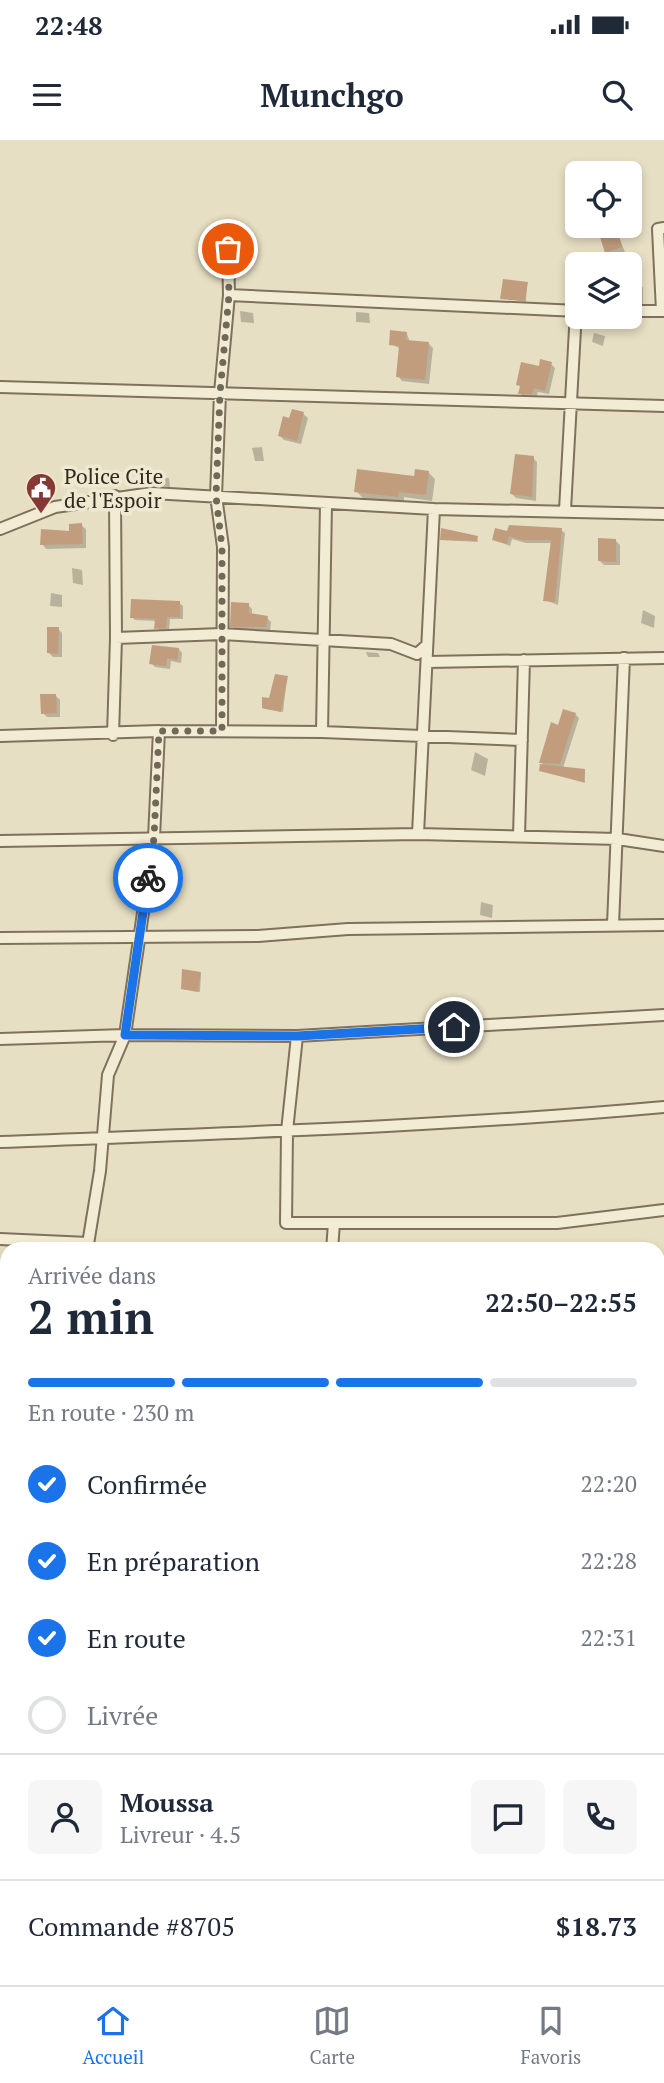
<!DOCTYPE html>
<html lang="fr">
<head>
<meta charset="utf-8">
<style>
  body { margin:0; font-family:"PT Serif",serif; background:#f6f6f7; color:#1f2937; height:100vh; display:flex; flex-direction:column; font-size:26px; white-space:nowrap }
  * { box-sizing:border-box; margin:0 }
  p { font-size:23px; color:#747a83 }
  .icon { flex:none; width:38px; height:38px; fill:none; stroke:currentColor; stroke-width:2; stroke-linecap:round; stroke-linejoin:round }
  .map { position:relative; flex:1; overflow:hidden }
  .drawer { position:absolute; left:0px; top:1102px; width:665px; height:744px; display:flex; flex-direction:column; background:#fff; border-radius:21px 21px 0 0; box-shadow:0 4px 10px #0003 }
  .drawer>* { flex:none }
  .fabs { position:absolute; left:565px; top:21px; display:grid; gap:14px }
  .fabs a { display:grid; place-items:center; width:77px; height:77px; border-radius:10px; background:#fff; box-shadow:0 4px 10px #0003; font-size:35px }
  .pin { position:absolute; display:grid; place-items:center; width:60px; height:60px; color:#fff; margin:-30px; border:4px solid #fff; border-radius:50%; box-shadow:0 2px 7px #0007 }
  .courier { position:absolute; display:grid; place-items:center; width:70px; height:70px; margin:-35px; border:5px solid #1a73e8; border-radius:50%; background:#fff; color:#222; box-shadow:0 2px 9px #0007 }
  .overview em { font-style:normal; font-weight:800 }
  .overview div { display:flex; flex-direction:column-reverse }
  .overview { display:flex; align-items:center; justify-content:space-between; height:119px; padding:0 28px }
  h1 { font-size:46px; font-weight:800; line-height:52px }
  .bar { display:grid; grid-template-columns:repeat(4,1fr); gap:10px 7px; align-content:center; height:84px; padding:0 28px }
  .bar i { height:9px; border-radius:5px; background:#e0e1e3 }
  .bar .current { background:#1a73e8 }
  .bar p { grid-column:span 4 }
  .line { display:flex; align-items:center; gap:18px; padding:0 28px; border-top:2px solid #e0e1e3 }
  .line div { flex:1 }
  .round { display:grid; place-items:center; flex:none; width:74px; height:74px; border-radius:10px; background:#f6f6f7 }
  ol { padding:0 28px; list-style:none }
  li { display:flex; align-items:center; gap:21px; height:77px }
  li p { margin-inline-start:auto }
  li .icon { padding:7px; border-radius:50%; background:#1a73e8; color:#fff; stroke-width:4 }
  li:last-child { color:#747a83 }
  li i { width:38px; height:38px; border:4px solid #e0e1e3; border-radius:50% }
  .status { display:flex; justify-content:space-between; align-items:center; height:49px; padding:0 35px; background:#fff; direction:ltr }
  .status svg { height:19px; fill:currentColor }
  header { display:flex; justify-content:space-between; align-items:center; height:91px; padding:0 28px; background:#fff; font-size:32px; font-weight:800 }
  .tab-bar { display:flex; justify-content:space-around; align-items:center; height:98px; border-top:2px solid #e0e1e3; background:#fff; font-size:19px; color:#747a83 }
  .tab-bar a { display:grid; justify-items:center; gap:4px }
  .tab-bar .current { color:#1a73e8 }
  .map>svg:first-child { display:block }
  .green { fill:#bcc498 }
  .shadow { fill:#0003 }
  .building { fill:#c19d7d }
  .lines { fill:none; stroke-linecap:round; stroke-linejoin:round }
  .minor-casing { stroke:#7f715c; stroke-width:14 }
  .minor { stroke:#f3ecd5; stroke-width:10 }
  .done { stroke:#716858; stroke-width:7; stroke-dasharray:0 12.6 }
  .route { stroke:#1a73e8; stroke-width:9 }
  .labels { text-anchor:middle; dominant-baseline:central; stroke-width:7; stroke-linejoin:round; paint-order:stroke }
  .poi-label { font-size:21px; fill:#31281e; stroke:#f0e9d1; text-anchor:start }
</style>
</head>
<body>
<div class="status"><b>22:48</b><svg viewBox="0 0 49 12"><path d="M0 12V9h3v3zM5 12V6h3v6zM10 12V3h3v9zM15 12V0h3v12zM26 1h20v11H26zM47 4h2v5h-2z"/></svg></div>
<header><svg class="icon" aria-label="menu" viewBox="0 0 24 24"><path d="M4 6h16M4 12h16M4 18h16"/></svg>Munchgo<svg class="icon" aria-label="search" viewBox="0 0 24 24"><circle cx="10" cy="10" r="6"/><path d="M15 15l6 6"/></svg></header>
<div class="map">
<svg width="664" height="1845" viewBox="0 0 664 1845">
  <rect width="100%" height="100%" fill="#e7dfc3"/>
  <path class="green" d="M 664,1243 L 664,1528 L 658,1532 L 658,1245 Z
    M 0,1428 L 7,1433 L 7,1668 L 0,1669 Z
    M 664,1546 L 664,1660 L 658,1663 L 658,1551 Z
    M 7,1697 L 7,1839 L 29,1839 L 28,1845 L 0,1845 L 0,1698 Z"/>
  <path class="shadow" d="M 617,93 L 625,112 L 611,117 L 607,112 Z
    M 630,140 L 633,146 L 643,147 L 643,164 L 630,164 Z
    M 527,143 L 526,162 L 501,158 Z
    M 240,171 L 253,173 L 254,183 L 241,182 Z
    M 356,172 L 369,173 L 370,183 L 356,182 Z
    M 594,193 L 605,196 L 603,206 L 592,202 Z
    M 407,194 L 410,202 L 429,204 L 433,208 L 429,244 L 402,241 L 398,236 L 401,209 L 391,204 Z
    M 551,224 L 555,228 L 549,254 L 538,252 L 536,258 L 524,257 L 520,253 L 521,247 L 540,228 Z
    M 303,274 L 308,278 L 301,304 L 284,300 L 280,296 L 290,280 Z
    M 262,307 L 264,321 L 255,321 L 252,308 Z
    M 533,318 L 537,322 L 536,361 L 516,358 L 512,354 Z
    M 429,333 L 435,339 L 432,361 L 404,357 L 404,363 L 363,358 L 356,351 Z
    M 160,338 L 169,338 L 170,347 L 162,346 Z
    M 81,385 L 86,389 L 86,408 L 46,409 L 42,404 L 71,393 Z
    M 561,390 L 565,393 L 558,465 L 545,460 L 552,403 L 526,403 L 512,399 L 510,406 L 494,400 L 509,393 Z
    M 477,397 L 478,402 L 442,400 Z
    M 615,400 L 620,405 L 620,425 L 604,425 L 600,421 Z
    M 72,428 L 82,430 L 83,445 L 73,443 Z
    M 51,453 L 62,455 L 62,467 L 50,466 Z
    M 179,463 L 183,466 L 183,479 L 170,479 L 169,491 L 159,491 L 156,481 L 135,480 L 132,477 Z
    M 248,465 L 252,469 L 252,476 L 267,478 L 271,482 L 270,491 L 236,490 L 232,486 Z
    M 643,470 L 655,476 L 654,488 L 641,483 Z
    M 58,489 L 62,493 L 62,517 L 53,517 L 49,513 Z
    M 179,509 L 182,513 L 181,523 L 171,521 L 170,529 L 155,527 L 151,523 Z
    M 366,512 L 378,513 L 380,517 L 368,517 Z
    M 287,538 L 283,572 L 265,569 L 263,568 Z
    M 56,556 L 60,560 L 60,577 L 47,577 L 43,573 Z
    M 575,574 L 579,578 L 563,628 L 585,630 L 585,643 L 541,631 L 545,627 L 541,622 L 559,587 Z
    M 475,612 L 488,619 L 485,636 L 471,630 Z
    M 481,762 L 493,765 L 492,778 L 480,775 Z
    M 201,833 L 200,852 L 183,849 Z
    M 82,1839 L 107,1839 L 109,1845 L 83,1845 Z"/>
  <path class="building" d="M 618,91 L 622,107 L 605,113 L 600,97 Z
    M 503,139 L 528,142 L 525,161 L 500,159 Z
    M 390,190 L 407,192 L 406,200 L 429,202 L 425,240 L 396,237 L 399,206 L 389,205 Z
    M 540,219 L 552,222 L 545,251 L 534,248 L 532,254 L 518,254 L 520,246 L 516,245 L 521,222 L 539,226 Z
    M 292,269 L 304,272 L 297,301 L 278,296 L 283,276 L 289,278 Z
    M 515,314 L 534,316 L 532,357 L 510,354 Z
    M 357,329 L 414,336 L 415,329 L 429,331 L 426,355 L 399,352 L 398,357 L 354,352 Z
    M 82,383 L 83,404 L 40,405 L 41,389 L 69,391 L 69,384 Z
    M 509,385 L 562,388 L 555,462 L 543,461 L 551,400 L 521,400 L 509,396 L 507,404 L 492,400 L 495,388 L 507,391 Z
    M 441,388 L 478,396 L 477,401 L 440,400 Z
    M 598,398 L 616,399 L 616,422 L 598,421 Z
    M 131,459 L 180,461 L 180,477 L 167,477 L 166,488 L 154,489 L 155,479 L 130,478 Z
    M 231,462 L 249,463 L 249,473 L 268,476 L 266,487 L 230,487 Z
    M 47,487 L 59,487 L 58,514 L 47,513 Z
    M 152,505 L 179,508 L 177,520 L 167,518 L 166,526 L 149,524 Z
    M 275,534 L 288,536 L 281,572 L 262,568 L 262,557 L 269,558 Z
    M 40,554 L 56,554 L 57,573 L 41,574 Z
    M 563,569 L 576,573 L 560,624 L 539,623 L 551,582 L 558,585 Z
    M 540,624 L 585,629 L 584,642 L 539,631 Z
    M 182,829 L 201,832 L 198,852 L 181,849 Z"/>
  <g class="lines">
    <g class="minor-casing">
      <path id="minor" d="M 229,155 L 578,171
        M 630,171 L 664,171
        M 662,171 L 658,89 L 664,88
        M 0,247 L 664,266
        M 565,370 L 576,171
        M 0,389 L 55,367 L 152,353 L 434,369 L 664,374
        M 116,498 L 222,494 L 391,504 L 417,514 L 427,505
        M 427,522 L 664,518
        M 222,591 L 223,407 L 216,356 L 220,253 L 229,155 L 228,109
        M 322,592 L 326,364
        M 113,595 L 116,498 L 115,356
        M 0,596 L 159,591 L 322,592 L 522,600
        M 418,694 L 434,369
        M 519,696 L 524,520
        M 0,701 L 418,694 L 618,699 L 664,706
        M 613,785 L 624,518
        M 0,798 L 258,796 L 348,789 L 664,785
        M 297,896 L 287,991 L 286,1083 L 557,1083 L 664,1070
        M 0,899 L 125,895 L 297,896 L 664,875
        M 0,1002 C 221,993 443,987 664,967
        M 0,1099 L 88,1103
        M 87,1110 L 100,1031 L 108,935 L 125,895 L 154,698 L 159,591
        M 332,1110 L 334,1083
        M 658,1159 L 664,1158
        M 0,1201 L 7,1202
        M 658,1226 L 664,1223
        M 0,1392 L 7,1394
        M 658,1745 L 664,1742
        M 0,1811 L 7,1810
        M 149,1839 L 150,1845
        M 339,1839 L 339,1845
        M 474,1839 L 479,1845"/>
    </g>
    <use href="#minor" class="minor"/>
  </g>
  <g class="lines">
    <path class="done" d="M 148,738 L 154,698 L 159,591 L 222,591 L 222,407 L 216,356 L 220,253 L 229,155 L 228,109"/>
    <path class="route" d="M 148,738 L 125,895 L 297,896 L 454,887"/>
  </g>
  <defs>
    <g id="civic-pin" transform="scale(1.575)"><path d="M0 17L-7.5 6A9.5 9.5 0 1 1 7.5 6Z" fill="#863834" stroke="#f0e9d1"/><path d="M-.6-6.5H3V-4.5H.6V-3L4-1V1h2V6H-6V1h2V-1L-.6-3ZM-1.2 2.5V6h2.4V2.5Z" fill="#fff"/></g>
  </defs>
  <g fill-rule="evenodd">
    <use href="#civic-pin" x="41" y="348"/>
  </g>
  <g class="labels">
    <g class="poi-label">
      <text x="64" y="336">Police Cite<tspan x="64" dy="24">de l'Espoir</tspan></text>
    </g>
  </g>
</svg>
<div class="fabs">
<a><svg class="icon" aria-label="locate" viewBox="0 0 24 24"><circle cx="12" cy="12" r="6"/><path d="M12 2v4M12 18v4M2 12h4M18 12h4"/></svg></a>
<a><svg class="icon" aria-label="layers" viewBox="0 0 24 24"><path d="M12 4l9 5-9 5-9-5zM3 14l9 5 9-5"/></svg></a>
</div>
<div class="pin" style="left:228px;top:109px;background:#ea580c"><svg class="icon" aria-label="bag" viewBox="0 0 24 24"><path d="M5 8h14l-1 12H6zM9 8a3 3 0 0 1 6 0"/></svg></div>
<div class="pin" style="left:454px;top:887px;background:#1f2937"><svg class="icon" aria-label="home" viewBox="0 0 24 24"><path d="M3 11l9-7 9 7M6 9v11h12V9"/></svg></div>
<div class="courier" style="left:148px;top:738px"><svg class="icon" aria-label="bike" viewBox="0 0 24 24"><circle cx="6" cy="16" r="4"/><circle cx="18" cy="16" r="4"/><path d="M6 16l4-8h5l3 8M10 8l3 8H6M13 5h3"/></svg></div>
<section class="drawer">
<div class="overview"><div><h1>2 min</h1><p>Arrivée dans</p></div><em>22:50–22:55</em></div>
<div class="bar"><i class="current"></i><i class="current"></i><i class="current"></i><i></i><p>En route · 230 m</p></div>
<ol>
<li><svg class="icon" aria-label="check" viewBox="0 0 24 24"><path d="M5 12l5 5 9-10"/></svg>Confirmée<p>22:20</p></li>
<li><svg class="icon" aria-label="check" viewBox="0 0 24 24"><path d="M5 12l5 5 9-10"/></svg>En préparation<p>22:28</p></li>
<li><svg class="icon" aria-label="check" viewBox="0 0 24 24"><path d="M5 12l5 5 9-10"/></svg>En route<p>22:31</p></li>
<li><i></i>Livrée</li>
</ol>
<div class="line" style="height:126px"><a class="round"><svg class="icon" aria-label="person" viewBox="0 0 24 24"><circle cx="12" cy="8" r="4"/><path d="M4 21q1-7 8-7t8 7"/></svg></a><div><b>Moussa</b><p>Livreur · 4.5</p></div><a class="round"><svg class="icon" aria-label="chat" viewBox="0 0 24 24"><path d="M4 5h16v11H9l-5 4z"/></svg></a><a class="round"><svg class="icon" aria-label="phone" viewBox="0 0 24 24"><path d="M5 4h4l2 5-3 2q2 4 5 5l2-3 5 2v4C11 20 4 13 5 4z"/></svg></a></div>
<div class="line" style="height:91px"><div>Commande #8705</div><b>$18.73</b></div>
</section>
</div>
<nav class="tab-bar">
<a class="current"><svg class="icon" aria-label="home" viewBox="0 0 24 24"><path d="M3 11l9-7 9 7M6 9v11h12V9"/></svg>Accueil</a>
<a><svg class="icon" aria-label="map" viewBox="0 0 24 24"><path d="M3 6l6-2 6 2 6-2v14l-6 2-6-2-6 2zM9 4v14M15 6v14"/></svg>Carte</a>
<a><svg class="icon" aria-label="saved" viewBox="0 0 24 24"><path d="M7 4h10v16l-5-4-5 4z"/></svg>Favoris</a>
</nav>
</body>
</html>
